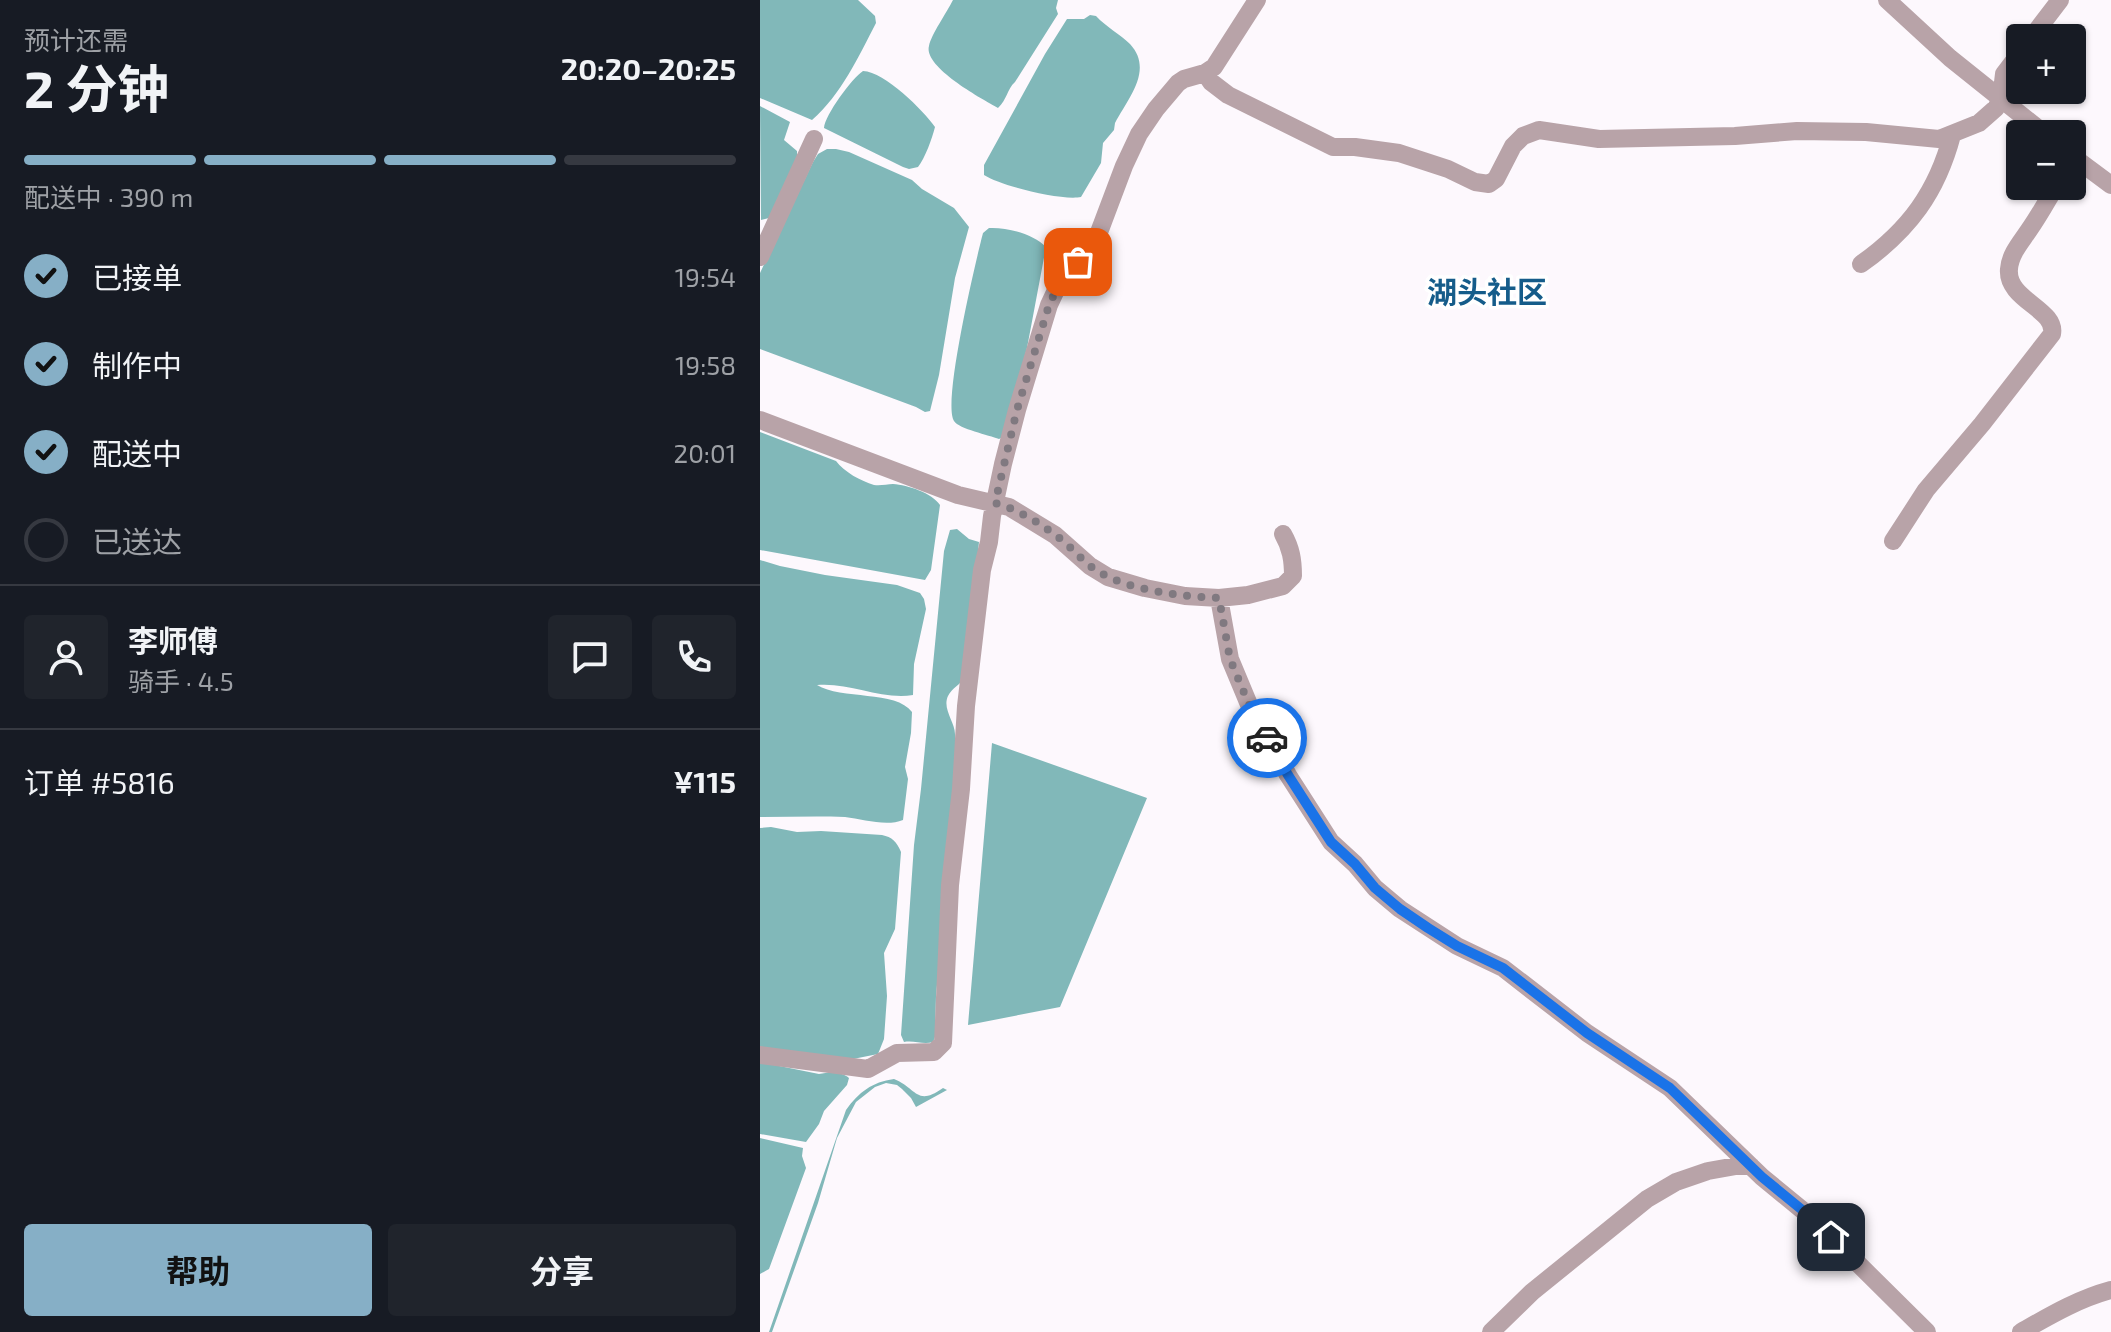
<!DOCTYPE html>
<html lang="zh">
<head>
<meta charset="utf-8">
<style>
  body { margin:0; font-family:"Exo 2","Noto Sans SC",sans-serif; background:#20242c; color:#f1f3f6; height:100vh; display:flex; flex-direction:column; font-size:30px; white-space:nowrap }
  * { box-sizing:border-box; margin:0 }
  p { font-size:26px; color:#9ea1a6 }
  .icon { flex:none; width:44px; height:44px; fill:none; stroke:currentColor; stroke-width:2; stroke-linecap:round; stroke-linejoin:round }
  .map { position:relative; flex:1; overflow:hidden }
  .details { display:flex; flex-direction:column; background:#171b24; width:760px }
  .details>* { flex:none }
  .tools { position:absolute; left:1246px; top:24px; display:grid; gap:16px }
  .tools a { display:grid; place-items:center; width:80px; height:80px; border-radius:8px; background:#171b24; box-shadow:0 2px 6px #0004; font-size:40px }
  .pin { position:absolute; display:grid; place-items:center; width:68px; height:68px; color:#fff; margin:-34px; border-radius:16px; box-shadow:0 4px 12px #0006 }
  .courier { position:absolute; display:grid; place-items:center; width:80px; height:80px; margin:-40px; border:6px solid #1a73e8; border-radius:50%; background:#fff; color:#222; box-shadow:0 2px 10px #0007 }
  .summary em { font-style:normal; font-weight:700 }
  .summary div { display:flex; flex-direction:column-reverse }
  .summary { display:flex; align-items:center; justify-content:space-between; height:136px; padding:0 24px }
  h1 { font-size:52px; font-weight:700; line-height:60px }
  .bar { display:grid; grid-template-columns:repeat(4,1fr); gap:12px 8px; align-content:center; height:96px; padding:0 24px }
  .bar i { height:10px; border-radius:6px; background:#363941 }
  .bar .current { background:#86afc6 }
  .bar p { grid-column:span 4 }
  .line { display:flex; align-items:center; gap:20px; padding:0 24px; border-top:2px solid #363941 }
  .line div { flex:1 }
  .round { display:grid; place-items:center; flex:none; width:84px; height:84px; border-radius:8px; background:#20242c }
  ol { padding:0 24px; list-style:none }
  li { display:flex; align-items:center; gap:24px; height:88px }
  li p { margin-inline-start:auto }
  li .icon { padding:8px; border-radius:50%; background:#86afc6; color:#111; stroke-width:4 }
  li:last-child { color:#9ea1a6 }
  li i { width:44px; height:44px; border:4px solid #363941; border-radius:50% }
  .primary-button { display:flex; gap:16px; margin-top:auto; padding:16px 24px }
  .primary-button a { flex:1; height:92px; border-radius:8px; background:#86afc6; color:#111; font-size:32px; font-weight:700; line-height:92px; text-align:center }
  .primary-button a+a { background:#20242c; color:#f1f3f6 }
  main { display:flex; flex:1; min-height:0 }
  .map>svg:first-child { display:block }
  .water { fill:#81b8b9 }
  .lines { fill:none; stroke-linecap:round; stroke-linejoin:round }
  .minor { stroke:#b8a3a8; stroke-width:18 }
  .done { stroke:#807980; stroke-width:8; stroke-dasharray:0 14.4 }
  .route { stroke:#1a73e8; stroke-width:10 }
  .labels { text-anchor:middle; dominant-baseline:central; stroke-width:7; stroke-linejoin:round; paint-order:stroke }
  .quarter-label { font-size:30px; font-weight:bold; fill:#155c8a; stroke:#fff }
</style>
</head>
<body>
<main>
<section class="details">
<div class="summary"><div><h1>2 分钟</h1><p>预计还需</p></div><em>20:20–20:25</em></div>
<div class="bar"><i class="current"></i><i class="current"></i><i class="current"></i><i></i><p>配送中 · 390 m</p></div>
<ol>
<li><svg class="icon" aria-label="check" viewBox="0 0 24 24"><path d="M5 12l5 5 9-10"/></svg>已接单<p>19:54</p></li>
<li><svg class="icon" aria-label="check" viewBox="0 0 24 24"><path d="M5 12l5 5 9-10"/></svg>制作中<p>19:58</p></li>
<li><svg class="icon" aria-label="check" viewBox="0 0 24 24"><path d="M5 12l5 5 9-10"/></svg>配送中<p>20:01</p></li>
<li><i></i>已送达</li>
</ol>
<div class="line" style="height:144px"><a class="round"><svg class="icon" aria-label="person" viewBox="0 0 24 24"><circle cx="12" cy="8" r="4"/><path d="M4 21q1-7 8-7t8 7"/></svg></a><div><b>李师傅</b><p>骑手 · 4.5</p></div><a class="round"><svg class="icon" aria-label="chat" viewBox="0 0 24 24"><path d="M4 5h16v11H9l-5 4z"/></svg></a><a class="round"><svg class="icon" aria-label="phone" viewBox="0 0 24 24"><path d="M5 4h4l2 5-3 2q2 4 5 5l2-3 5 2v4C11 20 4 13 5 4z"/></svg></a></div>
<div class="line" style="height:104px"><div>订单 #5816</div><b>¥115</b></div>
<div class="primary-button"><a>帮助</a><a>分享</a></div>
</section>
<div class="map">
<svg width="1351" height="1332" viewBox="0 0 1351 1332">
  <rect width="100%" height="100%" fill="#fdf8fd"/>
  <path class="water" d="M 0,0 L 98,0 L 115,16 L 116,23 C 99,56 81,95 52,120 L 0,98 Z
    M 193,0 L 298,0 L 296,8 L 298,14 L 255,82 C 247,89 247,100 238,108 C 222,99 163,67 169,46 C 171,35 187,12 193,0 Z
    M 330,15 L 336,16 C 346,27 360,34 370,44 C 394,70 368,98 355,123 L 354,130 L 343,143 L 341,163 L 321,197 C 302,201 241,186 224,175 L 224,165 L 285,54 L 307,19 L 324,19 Z
    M 103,71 C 125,72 163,110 175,127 C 172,139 165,158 158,167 L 149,169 L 143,167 L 64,128 C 65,115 92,78 103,71 Z
    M 0,106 L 30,122 L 24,140 L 37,151 L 37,157 L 9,218 L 1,220 Z
    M 67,149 L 76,149 L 89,152 L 152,180 L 162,189 L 194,208 L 209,227 L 195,278 L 179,375 L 170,411 L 165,412 L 156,407 L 0,349 L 0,273 L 53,162 L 58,154 Z
    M 229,228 C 247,227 274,234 286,247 L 267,348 L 243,437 L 239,439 C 229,435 199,429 194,421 C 182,403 216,260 223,233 Z
    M 0,432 L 76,461 C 84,472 101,481 114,485 C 121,486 127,484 133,484 C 148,485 172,493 180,505 L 171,570 L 165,580 L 0,550 Z
    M 197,529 L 209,539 L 219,542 L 205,677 C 200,685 192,688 188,696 C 182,709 195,722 195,734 C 196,742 194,745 198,753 L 176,996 L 175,1037 L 173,1042 C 163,1045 154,1040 144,1042 L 141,1035 L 154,845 L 161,789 L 184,551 L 190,530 Z
    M 0,560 L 20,566 L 65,575 L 137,585 L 160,593 L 164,599 L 166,609 L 154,664 L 153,695 C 121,700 89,682 57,685 C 81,700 136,690 152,712 L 151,733 L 145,767 L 148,779 L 143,820 C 126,827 103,819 85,817 C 57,816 28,817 0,817 Z
    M 232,743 L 387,798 L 300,1007 L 208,1025 Z
    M 11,827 L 37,832 L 61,831 L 122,835 C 132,837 137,842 141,852 L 135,929 L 124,953 L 127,996 L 124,1039 L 118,1054 L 93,1059 L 0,1047 L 0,828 Z
    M 0,1062 L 59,1074 C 69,1072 81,1071 89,1078 L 87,1085 L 64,1111 L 59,1124 L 46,1142 L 0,1134 Z
    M 134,1079 C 157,1088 156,1107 183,1088 L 187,1090 L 156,1107 L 151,1098 L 142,1089 L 137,1085 L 126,1083 L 115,1087 L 96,1102 L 77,1138 L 58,1203 L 12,1332 L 9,1332 L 86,1110 C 99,1092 112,1082 134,1079 Z
    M 0,1138 L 43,1148 L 42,1156 L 46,1168 L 9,1269 L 0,1274 Z"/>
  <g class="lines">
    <path class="minor" d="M 1127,0 L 1190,58 L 1285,134
      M 1271,38 L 1300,0
      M 445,73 L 451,82 L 468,95 L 573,147 L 595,147 L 639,153 L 688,169 L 715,182 L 729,184 L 736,179 L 753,146 L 763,136 L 779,130 L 839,139 L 975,136 L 1037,131 L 1106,132 L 1179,139 L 1219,123 L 1236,108 L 1241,99 L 1244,74 L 1260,53
      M 1312,156 L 1351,185
      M 0,257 L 54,139
      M 1101,264 C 1149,230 1177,192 1192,135
      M 0,420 L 198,495 L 249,507 L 295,535 L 330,566 L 348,577 L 385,588 L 425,596 L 459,598 L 488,595 L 523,586 L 533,576 C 533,560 531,548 523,534
      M 1133,541 L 1166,490 L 1222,424 L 1292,334 C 1297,309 1246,300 1249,269 C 1250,254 1261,242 1269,230 C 1279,216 1287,201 1296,186
      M 459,598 L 470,659 L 490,707 L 528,775 L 571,842 L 595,864 L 615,888 L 640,909 L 697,946 L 743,968 L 827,1033 L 910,1088 L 1002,1177 L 1052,1218 L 1167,1332
      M 0,1055 L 108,1069 L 137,1053 L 174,1052 L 183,1043 L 190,885 L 201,789 L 206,706 L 222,570 L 229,542 L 232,516 L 243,464 L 257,410 L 289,305 L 296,290 L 338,235 L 364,166 L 379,134 L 396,109 L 418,83 L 424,79 L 445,73 L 454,67 L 497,0
      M 731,1332 L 772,1292 L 887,1199 L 916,1182 L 948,1171 L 976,1166 L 991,1166
      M 1261,1332 C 1291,1315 1318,1299 1351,1290"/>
  </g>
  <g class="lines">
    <path class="done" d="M 318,262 L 296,290 L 289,305 L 257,410 L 235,503 C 256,509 277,521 295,535 C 309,544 319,558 333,568 C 366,591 420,596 459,598 L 470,659 L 490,707 L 507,738"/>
    <path class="route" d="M 507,738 L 528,775 L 571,842 L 595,864 L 615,888 L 640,909 L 668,928 L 697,946 L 743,968 L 827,1033 L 910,1088 L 1002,1177 L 1052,1218 L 1071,1237"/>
  </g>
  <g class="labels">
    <g class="quarter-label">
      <text x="727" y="291">湖头社区</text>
    </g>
  </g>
</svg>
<div class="tools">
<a>+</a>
<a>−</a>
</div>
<div class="pin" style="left:318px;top:262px;background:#ea580c"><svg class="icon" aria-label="bag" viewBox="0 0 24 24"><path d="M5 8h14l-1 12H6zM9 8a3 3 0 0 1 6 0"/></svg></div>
<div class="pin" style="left:1071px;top:1237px;background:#1f2937"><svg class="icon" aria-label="home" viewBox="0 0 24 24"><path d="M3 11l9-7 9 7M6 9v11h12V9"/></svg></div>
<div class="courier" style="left:507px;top:738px"><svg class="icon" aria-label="car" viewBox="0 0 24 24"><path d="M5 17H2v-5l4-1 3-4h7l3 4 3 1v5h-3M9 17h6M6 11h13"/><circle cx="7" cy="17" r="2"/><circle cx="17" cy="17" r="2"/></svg></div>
</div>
</main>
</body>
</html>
